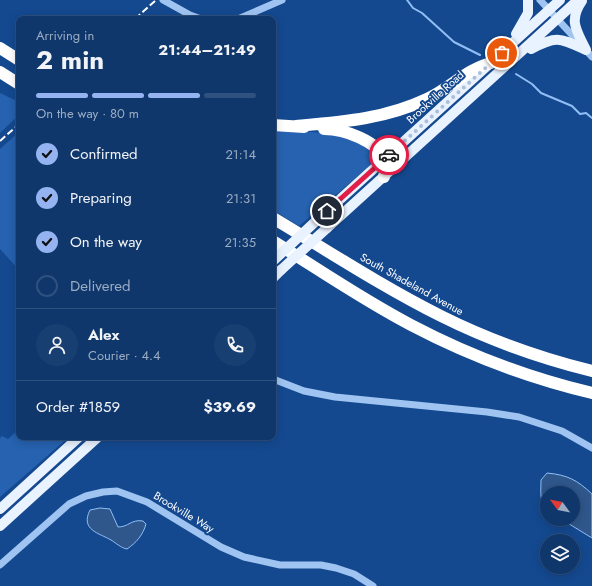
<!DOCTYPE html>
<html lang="en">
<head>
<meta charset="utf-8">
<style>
  body { margin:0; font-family:Jost,sans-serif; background:#183f72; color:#f1f3f6; height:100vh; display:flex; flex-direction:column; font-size:15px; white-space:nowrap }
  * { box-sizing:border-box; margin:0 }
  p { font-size:13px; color:#9bacc2 }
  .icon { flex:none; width:22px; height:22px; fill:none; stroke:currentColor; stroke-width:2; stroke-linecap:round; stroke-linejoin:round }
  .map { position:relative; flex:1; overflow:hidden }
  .drawer { position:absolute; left:16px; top:16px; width:260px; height:424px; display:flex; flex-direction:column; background:#0f376c; border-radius:8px; box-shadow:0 2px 10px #0003,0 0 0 1px #2f517f }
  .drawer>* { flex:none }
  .needle { width:26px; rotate:302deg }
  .buttons { position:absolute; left:540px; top:486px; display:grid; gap:8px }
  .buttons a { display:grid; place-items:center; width:40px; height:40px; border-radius:50%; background:#0f376c; box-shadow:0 2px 10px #0003,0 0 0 1px #2f517f; font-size:20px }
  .pin { position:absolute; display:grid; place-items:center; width:34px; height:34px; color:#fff; margin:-17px; border:2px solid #fff; border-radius:50%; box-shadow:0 1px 4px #0007 }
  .courier { position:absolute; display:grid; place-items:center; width:40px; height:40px; margin:-20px; border:3px solid #e11d48; border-radius:50%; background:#fff; color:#222; box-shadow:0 1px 5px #0007 }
  .head em { font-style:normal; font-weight:700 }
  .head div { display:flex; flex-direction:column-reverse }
  .head { display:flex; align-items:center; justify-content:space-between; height:68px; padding:0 20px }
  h1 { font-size:26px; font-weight:700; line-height:30px }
  .bar { display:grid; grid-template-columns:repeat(4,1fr); gap:6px 4px; align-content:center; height:48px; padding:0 20px }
  .bar i { height:5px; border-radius:3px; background:#2f517f }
  .bar .active { background:#95b2f1 }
  .bar p { grid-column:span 4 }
  .line { display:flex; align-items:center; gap:10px; padding:0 20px; border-top:1px solid #2f517f }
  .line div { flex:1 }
  .round { display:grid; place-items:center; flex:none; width:42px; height:42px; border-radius:21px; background:#183f72 }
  ol { padding:0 20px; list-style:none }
  li { display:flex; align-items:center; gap:12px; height:44px }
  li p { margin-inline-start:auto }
  li .icon { padding:4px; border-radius:50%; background:#95b2f1; color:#111; stroke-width:4 }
  li:last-child { color:#9bacc2 }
  li i { width:22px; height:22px; border:2px solid #2f517f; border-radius:50% }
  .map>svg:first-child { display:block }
  .green { fill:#2662af }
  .water { fill:#2f578b; stroke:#91bef4 }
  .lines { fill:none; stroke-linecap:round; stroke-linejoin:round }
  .stream { stroke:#91bef4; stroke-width:2 }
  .minor { stroke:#9fc4f1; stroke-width:7 }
  .major { stroke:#e9f2ff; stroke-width:10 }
  .highway { stroke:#fff; stroke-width:12 }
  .rail { stroke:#fff; stroke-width:2; stroke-dasharray:7 3; stroke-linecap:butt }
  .major-bridge { stroke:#e9f2ff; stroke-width:10 }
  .done { stroke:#adbfd8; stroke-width:4; stroke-dasharray:0 7.2 }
  .route { stroke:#e11d48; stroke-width:5 }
  .labels { text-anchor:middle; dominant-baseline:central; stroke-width:4; stroke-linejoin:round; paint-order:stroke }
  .street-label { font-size:11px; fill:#fff; stroke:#144990 }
</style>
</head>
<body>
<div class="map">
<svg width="592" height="586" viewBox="0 0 592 586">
  <rect width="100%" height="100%" fill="#144990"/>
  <path class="green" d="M 0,93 L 19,102 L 19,115 L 0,133 Z
    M 273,130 C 305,132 358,129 377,160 L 299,226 L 273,210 Z
    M 19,132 L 19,270 L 0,249 L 0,149 Z
    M 19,429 L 19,437 L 69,437 L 0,497 L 0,438 L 2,436 L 8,439 Z"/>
  <path class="water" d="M 547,473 C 568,475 577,480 592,494 L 592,538 L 561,519 L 573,519 L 573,493 L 547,493 L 547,510 C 539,503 541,490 541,480 Z
    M 100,508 L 110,509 L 118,527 C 129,527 131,519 143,521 L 146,524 C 143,535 136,543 127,549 C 121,548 116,543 111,540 C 99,533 80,530 90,510 Z"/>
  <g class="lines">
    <path class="stream" d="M 407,0 L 413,8 L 422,13 L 454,42 L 480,55
      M 516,74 L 532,84 L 541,93 L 572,106 L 580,114 L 586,113 L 592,118"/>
    <path class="minor" d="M 163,0 L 190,15 L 201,19
      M 540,0 L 592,57
      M 238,19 L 282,0
      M 273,379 L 304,391 L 335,397 L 487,412 L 519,417 L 562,431 L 592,448
      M 0,565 L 69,504 L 86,496 L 103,492 L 117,491 L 147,502 L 221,547 L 244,557 L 280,565 L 321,565 L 336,568 L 354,574 L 373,586"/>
    <path class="major" d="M 582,1 C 568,21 577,31 586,50
      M 516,34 L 528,13 L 528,0
      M 531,49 C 557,35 560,38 586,50
      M 315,222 L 560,0
      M 327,228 L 578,0
      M 273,278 L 281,270
      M 0,509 L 79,437
      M 0,526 L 98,437"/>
    <path class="highway" d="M 0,48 L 19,60
      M 0,72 L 19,84
      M 273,125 L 304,127
      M 296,126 C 342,122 385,119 427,99 C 449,89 467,69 491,63
      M 324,129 C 345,129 377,141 387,161 L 384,177
      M 273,218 C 328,251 383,287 441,316 C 489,340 540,358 592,371
      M 273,241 C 318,269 363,300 411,325 C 468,355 529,378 592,393"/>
    <path class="rail" d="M 135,19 L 156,0
      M 0,141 L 19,124"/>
    <path class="major-bridge" d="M 273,261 L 315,222
      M 281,270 L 327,228"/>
  </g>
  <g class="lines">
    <path class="done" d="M 389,155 L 502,53"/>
    <path class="route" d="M 327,211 L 389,155"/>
  </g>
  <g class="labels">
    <g class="street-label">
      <text transform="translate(435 97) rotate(-42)">Brookville Road</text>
      <text transform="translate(412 284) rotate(29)">South Shadeland Avenue</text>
      <text transform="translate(184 512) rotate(31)">Brookville Way</text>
    </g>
  </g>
</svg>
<div class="buttons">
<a><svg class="needle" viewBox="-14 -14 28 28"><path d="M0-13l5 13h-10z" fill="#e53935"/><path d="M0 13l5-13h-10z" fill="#9bacc2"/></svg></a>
<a><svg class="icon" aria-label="layers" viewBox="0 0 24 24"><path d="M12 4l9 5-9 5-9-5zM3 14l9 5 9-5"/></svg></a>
</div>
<div class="pin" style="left:502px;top:53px;background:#ea580c"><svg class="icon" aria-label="bag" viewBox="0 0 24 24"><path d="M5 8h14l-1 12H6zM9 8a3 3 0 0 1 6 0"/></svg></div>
<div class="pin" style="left:327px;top:211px;background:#1f2937"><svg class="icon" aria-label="home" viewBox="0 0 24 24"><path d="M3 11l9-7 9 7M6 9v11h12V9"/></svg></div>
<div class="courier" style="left:389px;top:155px"><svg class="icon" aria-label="car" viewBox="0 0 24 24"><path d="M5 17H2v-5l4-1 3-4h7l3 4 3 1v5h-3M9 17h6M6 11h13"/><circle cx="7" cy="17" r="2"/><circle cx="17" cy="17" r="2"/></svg></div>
<section class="drawer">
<div class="head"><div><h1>2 min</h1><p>Arriving in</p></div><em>21:44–21:49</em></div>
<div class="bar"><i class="active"></i><i class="active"></i><i class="active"></i><i></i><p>On the way · 80 m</p></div>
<ol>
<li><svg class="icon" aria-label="check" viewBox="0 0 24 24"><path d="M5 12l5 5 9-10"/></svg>Confirmed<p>21:14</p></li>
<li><svg class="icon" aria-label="check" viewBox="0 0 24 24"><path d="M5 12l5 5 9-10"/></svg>Preparing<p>21:31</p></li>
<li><svg class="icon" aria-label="check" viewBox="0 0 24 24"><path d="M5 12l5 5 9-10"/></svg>On the way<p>21:35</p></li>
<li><i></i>Delivered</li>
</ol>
<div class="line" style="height:72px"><a class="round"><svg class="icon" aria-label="person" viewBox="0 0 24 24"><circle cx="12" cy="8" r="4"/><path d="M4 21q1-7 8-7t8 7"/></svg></a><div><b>Alex</b><p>Courier · 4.4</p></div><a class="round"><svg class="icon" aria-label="phone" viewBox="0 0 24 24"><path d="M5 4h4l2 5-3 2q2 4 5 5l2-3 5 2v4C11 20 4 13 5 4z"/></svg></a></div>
<div class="line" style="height:52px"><div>Order #1859</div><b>$39.69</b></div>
</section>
</div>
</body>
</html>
